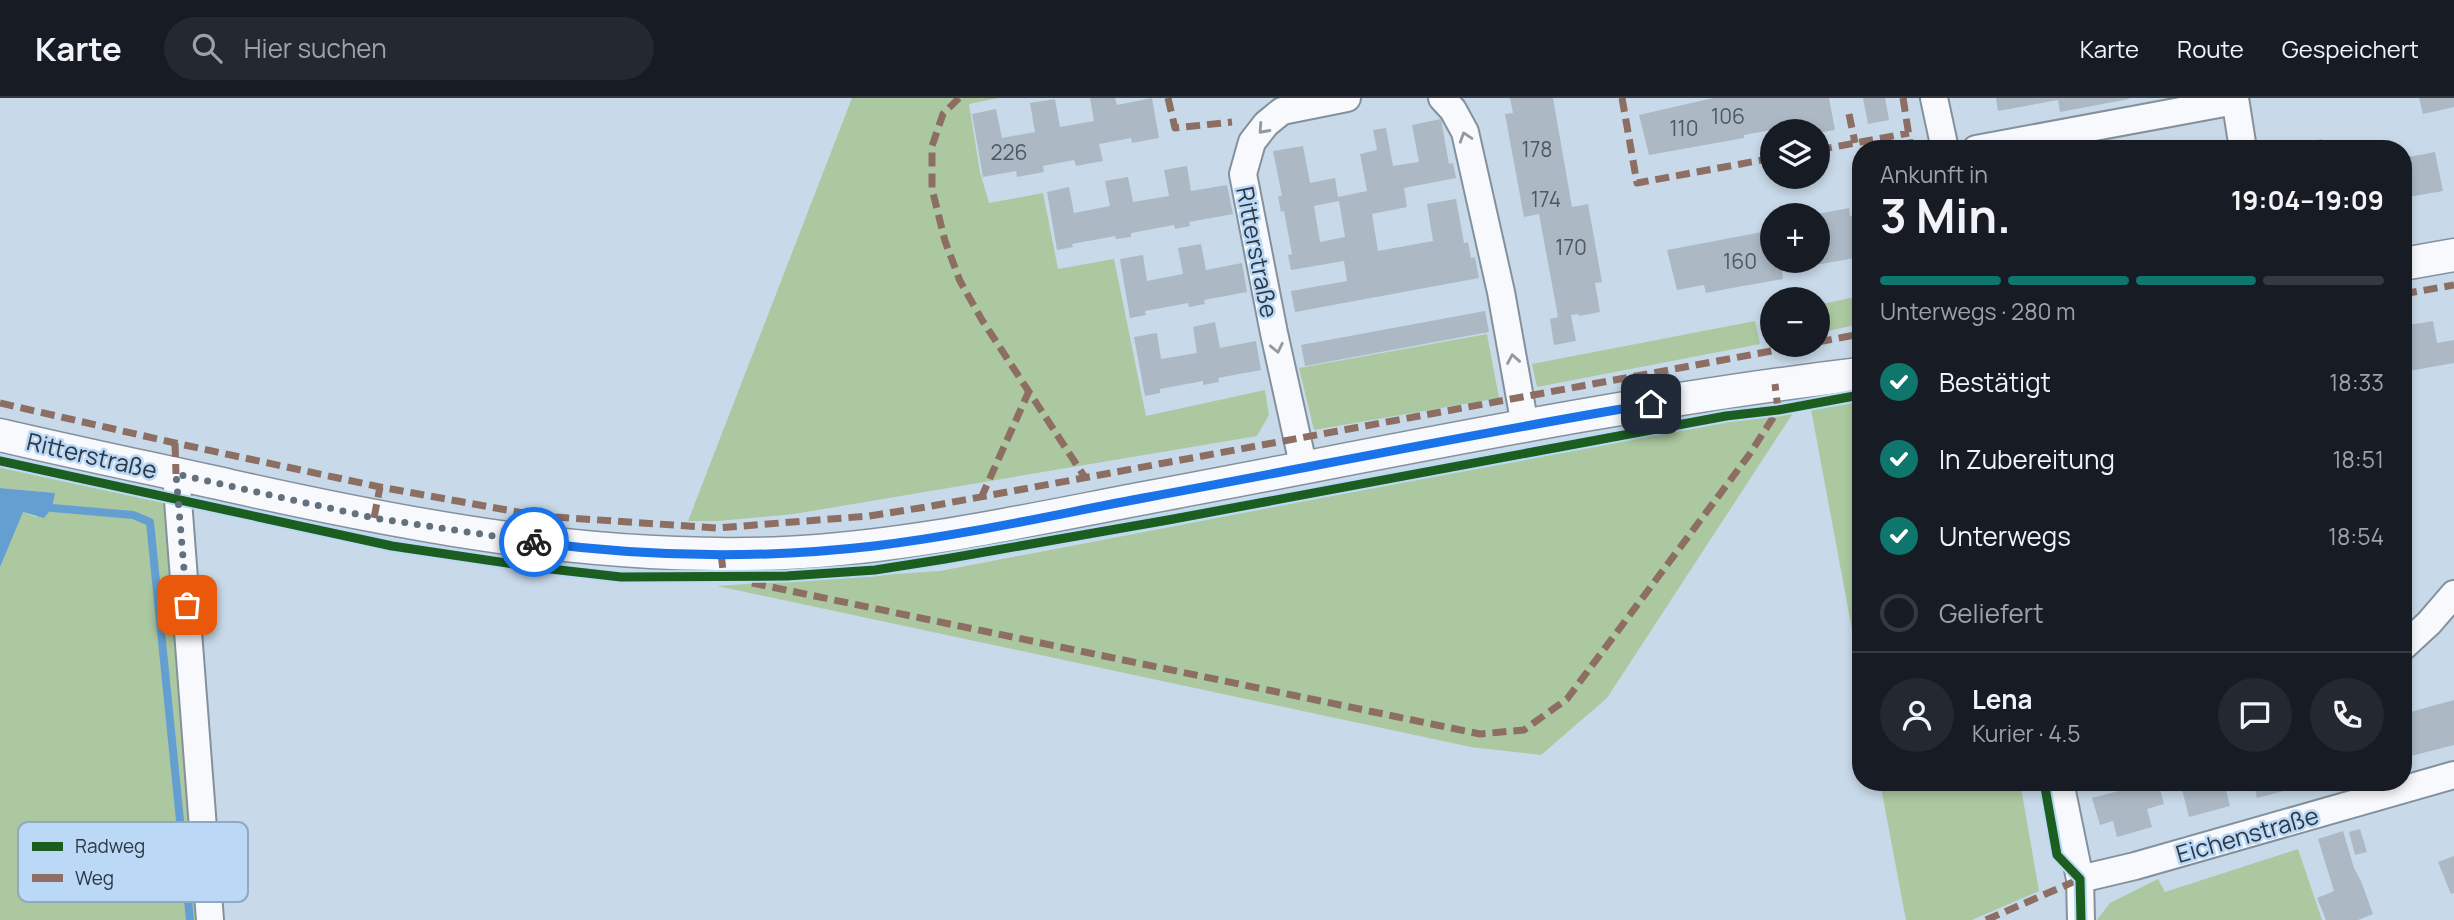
<!DOCTYPE html>
<html lang="de">
<head>
<meta charset="utf-8">
<style>
  body { margin:0; font-family:Manrope,sans-serif; background:#242831; color:#f1f3f6; height:100vh; display:flex; flex-direction:column; font-size:26px; white-space:nowrap }
  * { box-sizing:border-box; margin:0 }
  p { font-size:23px; color:#9ea1a6 }
  .icon { flex:none; width:38px; height:38px; fill:none; stroke:currentColor; stroke-width:2; stroke-linecap:round; stroke-linejoin:round }
  .map { position:relative; flex:1; overflow:hidden }
  .sheet { position:absolute; left:1852px; top:42px; width:560px; height:651px; display:flex; flex-direction:column; background:#171b24; border-radius:28px; box-shadow:0 4px 10px #0003 }
  .sheet>* { flex:none }
  .controls { position:absolute; left:1760px; top:21px; display:grid; gap:14px }
  .controls a { display:grid; place-items:center; width:70px; height:70px; border-radius:50%; background:#171b24; box-shadow:0 4px 10px #0003; font-size:35px }
  .pin { position:absolute; display:grid; place-items:center; width:60px; height:60px; color:#fff; margin:-30px; border-radius:14px; box-shadow:0 4px 10px #0006 }
  .courier { position:absolute; display:grid; place-items:center; width:70px; height:70px; margin:-35px; border:5px solid #1a73e8; border-radius:50%; background:#fff; color:#222; box-shadow:0 2px 9px #0007 }
  .overview em { font-style:normal; font-weight:700 }
  .overview div { display:flex; flex-direction:column-reverse }
  .overview { display:flex; align-items:center; justify-content:space-between; height:119px; padding:0 28px }
  h1 { font-size:46px; font-weight:700; line-height:52px }
  .bar { display:grid; grid-template-columns:repeat(4,1fr); gap:10px 7px; align-content:center; height:84px; padding:0 28px }
  .bar i { height:9px; border-radius:5px; background:#363941 }
  .bar .current { background:#0f766e }
  .bar p { grid-column:span 4 }
  .line { display:flex; align-items:center; gap:18px; padding:0 28px; border-top:2px solid #363941 }
  .line div { flex:1 }
  .round { display:grid; place-items:center; flex:none; width:74px; height:74px; border-radius:37px; background:#242831 }
  ol { padding:0 28px; list-style:none }
  li { display:flex; align-items:center; gap:21px; height:77px }
  li p { margin-inline-start:auto }
  li .icon { padding:7px; border-radius:50%; background:#0f766e; color:#fff; stroke-width:4 }
  li:last-child { color:#9ea1a6 }
  li i { width:38px; height:38px; border:4px solid #363941; border-radius:50% }
  header { display:flex; align-items:center; gap:42px; box-sizing:border-box; height:98px; padding:0 35px; background:#171b24; border-bottom:2px solid #363941 }
  header strong { font-size:33px }
  nav { display:flex; gap:38px; margin-inline-start:auto; font-size:24px }
  .search { width:490px; height:63px; background:#242831; display:flex; align-items:center; gap:18px; box-sizing:border-box; padding:0 24px; border-radius:38px; color:#9ea1a6; font-size:26px }
  .map>svg:first-child { display:block }
  .green { fill:#acc8a0 }
  .water { fill:#659fd2 }
  .lines { fill:none; stroke-linecap:round; stroke-linejoin:round }
  .stream { stroke:#659fd2; stroke-width:8 }
  .building { fill:#acb9c5; fill-rule:evenodd }
  .minor-casing { stroke:#84919d; stroke-width:30 }
  .major-casing { stroke:#84919d; stroke-width:35 }
  .minor { stroke:#f7f9fc; stroke-width:26 }
  .major { stroke:#f7f9fc; stroke-width:32 }
  .quiet { stroke:#8d6e63; stroke-width:7; stroke-dasharray:14 7; stroke-linecap:butt }
  .cycleway-casing { stroke:#bbd9f6; stroke-width:13 }
  .cycleway { stroke:#1b5e20; stroke-width:9 }
  .oneway { stroke:#9298a0 }
  .done { stroke:#63707d; stroke-width:7; stroke-dasharray:0 12.6 }
  .route { stroke:#1a73e8; stroke-width:9 }
  .labels { text-anchor:middle; dominant-baseline:central; stroke-width:5; stroke-linejoin:round; paint-order:stroke }
  .number-label { font-size:21px; fill:#4c5864 }
  .street-label { font-size:24px; fill:#2c3843; stroke:#bbd9f6 }
  .key { fill:#bbd9f6; stroke:#90a9c0; stroke-width:2 }
  .key-label { font-size:19px; fill:#2c3843 }
</style>
</head>
<body>
<header>
<strong>Karte</strong>
<div class="search"><svg class="icon" aria-label="search" viewBox="0 0 24 24"><circle cx="10" cy="10" r="6"/><path d="M15 15l6 6"/></svg>Hier suchen</div>
<nav><a>Karte</a><a>Route</a><a>Gespeichert</a></nav>
</header>
<div class="map">
<svg width="2454" height="822" viewBox="0 0 2454 822">
  <rect width="100%" height="100%" fill="#c8d9e9"/>
  <path class="green" d="M 852,0 L 998,0 L 969,6 L 980,74 L 989,105 L 1043,95 L 1058,171 L 1114,161 L 1146,318 L 1265,292 L 1269,317 L 1257,338 L 794,416 L 718,423 L 688,423 Z
    M 1860,198 L 1860,226 L 1818,235 L 1818,207 Z
    M 1755,223 L 1760,246 L 1537,289 L 1532,266 Z
    M 1487,236 L 1499,300 L 1314,332 L 1299,270 Z
    M 1860,304 L 1860,575 L 1811,311 Z
    M 1797,309 L 1607,600 L 1541,657 L 1471,649 L 717,488 L 940,473 Z
    M 0,363 L 179,402 L 210,822 L 0,822 L 0,469 L 18,421 L 23,414 L 36,419 L 55,395 L 0,390 Z
    M 1880,684 L 2020,684 L 2039,793 L 1972,822 L 1906,822 Z
    M 2298,751 L 2322,822 L 2097,822 L 2110,805 L 2158,781 L 2165,794 Z"/>
  <path class="water" d="M 0,390 L 55,395 L 52,410 L 44,420 L 23,414 L 0,469 Z"/>
  <g class="lines">
    <path class="stream" d="M 52,410 L 133,417 L 150,424 L 190,822"/>
  </g>
  <path class="building" d="M 1090,0 L 1115,0 L 1117,7 L 1152,0 L 1159,40 L 1132,45 L 1131,40 L 1099,46 L 1103,63 L 1076,68 L 1074,62 L 1043,68 L 1044,74 L 1017,79 L 1016,73 L 983,79 L 972,16 L 996,11 L 1002,40 L 1035,34 L 1030,5 L 1055,1 L 1060,29 L 1094,23 Z
    M 1510,0 L 1553,0 L 1572,109 L 1588,106 L 1602,184 L 1595,185 L 1600,214 L 1579,218 L 1579,216 L 1571,217 L 1576,243 L 1554,247 L 1550,221 L 1558,219 L 1539,116 L 1524,119 L 1505,16 L 1513,15 Z
    M 1713,0 L 1829,0 L 1835,32 L 1818,35 L 1813,33 L 1811,25 L 1744,37 L 1744,40 L 1649,57 L 1639,17 Z
    M 1863,0 L 1885,0 L 1889,22 L 1868,26 Z
    M 1996,0 L 2129,0 L 2129,1 L 2060,14 L 2058,2 L 1998,13 Z
    M 2419,0 L 2454,0 L 2454,9 L 2423,16 Z
    M 1441,21 L 1449,66 L 1453,65 L 1456,80 L 1404,90 L 1407,109 L 1372,116 L 1378,153 L 1433,143 L 1427,106 L 1456,101 L 1464,145 L 1468,144 L 1471,160 L 1475,159 L 1479,180 L 1295,214 L 1291,193 L 1347,183 L 1344,163 L 1291,172 L 1288,157 L 1292,156 L 1284,113 L 1281,114 L 1278,98 L 1282,98 L 1273,53 L 1303,48 L 1310,85 L 1335,80 L 1338,99 L 1367,93 L 1360,56 L 1377,52 L 1373,32 L 1386,30 L 1393,68 L 1419,64 L 1412,27 ZM 1339,103 L 1345,139 L 1320,144 L 1314,108 Z
    M 2322,41 L 2324,51 L 2276,51 L 2276,49 Z
    M 2435,54 L 2443,93 L 2403,100 L 2403,60 Z
    M 1187,68 L 1191,93 L 1227,87 L 1233,116 L 1189,124 L 1190,128 L 1175,131 L 1174,127 L 1131,135 L 1131,139 L 1116,141 L 1115,138 L 1072,146 L 1073,149 L 1057,152 L 1047,94 L 1069,89 L 1074,115 L 1110,108 L 1105,83 L 1128,79 L 1133,104 L 1169,98 L 1164,72 Z
    M 1849,110 L 1850,118 L 1860,116 L 1860,159 L 1782,173 L 1783,181 L 1732,190 L 1706,195 L 1704,187 L 1677,192 L 1667,152 L 1773,132 L 1773,163 L 1818,163 L 1818,116 Z
    M 1201,146 L 1206,172 L 1242,165 L 1247,194 L 1204,202 L 1205,206 L 1189,209 L 1188,205 L 1145,213 L 1146,217 L 1130,220 L 1120,161 L 1143,157 L 1147,183 L 1183,176 L 1178,150 Z
    M 1485,213 L 1489,234 L 1305,268 L 1301,247 Z
    M 2433,223 L 2437,245 L 2454,242 L 2454,265 L 2403,274 L 2403,228 Z
    M 1215,224 L 1220,250 L 1256,243 L 1261,272 L 1218,280 L 1219,284 L 1203,287 L 1203,283 L 1160,291 L 1160,295 L 1145,298 L 1134,239 L 1157,235 L 1161,261 L 1197,255 L 1193,229 Z
    M 2454,602 L 2454,647 L 2411,658 L 2403,632 L 2403,616 Z
    M 2153,684 L 2158,684 L 2164,706 L 2147,711 L 2152,729 L 2117,739 L 2113,723 L 2100,727 L 2092,700 Z
    M 2180,684 L 2238,684 L 2238,685 L 2225,688 L 2230,708 L 2189,719 Z
    M 2253,684 L 2313,684 L 2313,685 L 2257,700 Z
    M 2360,731 L 2367,754 L 2355,757 L 2349,734 Z
    M 2343,733 L 2354,770 L 2361,783 L 2373,816 L 2358,822 L 2326,822 L 2317,800 L 2334,793 L 2318,741 Z
    M 2454,758 L 2454,795 L 2451,796 L 2438,764 Z"/>
  <g class="lines">
    <g class="minor-casing">
      <path id="minor" d="M 1442,0 L 1453,12 L 1465,34 L 1501,194 L 1525,328
        M 1934,0 L 1945,51
        M 2235,0 L 2243,51
        M 1976,51 L 2235,3
        M 1304,371 L 1274,235 L 1243,76 L 1252,44 L 1266,26 L 1282,13 L 1347,0
        M 176,376 L 210,822
        M 2403,549 L 2429,525 L 2454,496
        M 2060,684 L 2080,781 L 2081,822
        M 2080,781 L 2135,768 L 2454,677"/>
    </g>
    <g class="major-casing">
      <path id="major" d="M 2403,166 L 2454,157
        M 0,337 C 77,355 154,371 231,388 C 415,429 596,463 785,455 C 908,449 1029,422 1150,399 C 1386,355 1622,304 1860,276"/>
    </g>
    <use href="#minor" class="minor"/>
    <use href="#major" class="major"/>
    <path class="quiet" d="M 959,0 L 943,16 L 932,48 L 932,91 L 945,143 L 960,183 L 982,222 L 1086,381
      M 1168,0 L 1175,30 L 1232,24
      M 1622,0 L 1637,85 L 1773,60
      M 1903,0 L 1911,51
      M 1849,16 L 1855,45
      M 1818,52 L 1909,35
      M 2403,196 L 2454,187
      M 1818,244 L 1860,236
      M 0,305 L 175,345 L 380,389 L 540,418 L 717,430 L 869,418 L 926,409 L 1804,247
      M 175,345 L 176,376
      M 981,400 L 1029,293
      M 374,420 L 380,389
      M 721,456 L 724,480 L 728,481
      M 752,485 L 1480,636 L 1524,632 L 1567,601 L 1749,357 L 1778,312 L 1775,286
      M 1986,822 L 2080,781 L 2076,777"/>
    <g class="cycleway-casing">
      <path id="cycleway" d="M 0,363 L 392,448 L 533,469 L 621,479 L 787,478 L 875,472 L 945,461 L 1168,422 L 1726,318 L 1778,312 L 1860,297
        M 2044,684 L 2057,757 L 2080,781 L 2081,822"/>
    </g>
    <use href="#cycleway" class="cycleway"/>
  </g>
  <defs><path id="oneway-chevron" d="M-2-3.5L2.5 0L-2 3.5" fill="none" stroke-width="1.6" stroke-linecap="round" stroke-linejoin="round" transform="scale(1.75)"/></defs>
  <g class="oneway">
    <use href="#oneway-chevron" transform="translate(1263 31) rotate(132)"/>
    <use href="#oneway-chevron" transform="translate(1465 39) rotate(-108)"/>
    <use href="#oneway-chevron" transform="translate(1277 250) rotate(78)"/>
    <use href="#oneway-chevron" transform="translate(1513 261) rotate(-100)"/>
  </g>
  <g class="lines">
    <path class="done" d="M 187,507 L 176,376 L 374,420 L 534,444"/>
    <path class="route" d="M 534,444 C 646,459 762,461 874,448 C 966,437 1057,416 1149,399 C 1316,368 1483,334 1651,306"/>
  </g>
  <g class="labels">
    <g class="number-label">
      <text x="1728" y="18">106</text>
      <text x="1684" y="30">110</text>
      <text x="1537" y="51">178</text>
      <text x="1009" y="54">226</text>
      <text x="1546" y="101">174</text>
      <text x="1571" y="149">170</text>
      <text x="1740" y="163">160</text>
    </g>
    <g class="street-label">
      <text transform="translate(1258 154) rotate(79)">Ritterstraße</text>
      <text transform="translate(92 357) rotate(13)">Ritterstraße</text>
      <text transform="translate(2247 736) rotate(-16)">Eichenstraße</text>
    </g>
  </g>
  <rect x="18" y="724" width="230" height="80" rx="10" class="key"/>
  <rect x="32" y="744" width="31" height="9" fill="#1b5e20"/>
  <rect x="32" y="776" width="31" height="8" fill="#8d6e63"/>
  <g class="key-label">
    <text x="75" y="755">Radweg</text>
    <text x="75" y="787">Weg</text>
  </g>
</svg>
<div class="controls">
<a><svg class="icon" aria-label="layers" viewBox="0 0 24 24"><path d="M12 4l9 5-9 5-9-5zM3 14l9 5 9-5"/></svg></a>
<a>+</a>
<a>−</a>
</div>
<div class="pin" style="left:187px;top:507px;background:#ea580c"><svg class="icon" aria-label="bag" viewBox="0 0 24 24"><path d="M5 8h14l-1 12H6zM9 8a3 3 0 0 1 6 0"/></svg></div>
<div class="pin" style="left:1651px;top:306px;background:#1f2937"><svg class="icon" aria-label="home" viewBox="0 0 24 24"><path d="M3 11l9-7 9 7M6 9v11h12V9"/></svg></div>
<div class="courier" style="left:534px;top:444px"><svg class="icon" aria-label="bike" viewBox="0 0 24 24"><circle cx="6" cy="16" r="4"/><circle cx="18" cy="16" r="4"/><path d="M6 16l4-8h5l3 8M10 8l3 8H6M13 5h3"/></svg></div>
<section class="sheet">
<div class="overview"><div><h1>3 Min.</h1><p>Ankunft in</p></div><em>19:04–19:09</em></div>
<div class="bar"><i class="current"></i><i class="current"></i><i class="current"></i><i></i><p>Unterwegs · 280 m</p></div>
<ol>
<li><svg class="icon" aria-label="check" viewBox="0 0 24 24"><path d="M5 12l5 5 9-10"/></svg>Bestätigt<p>18:33</p></li>
<li><svg class="icon" aria-label="check" viewBox="0 0 24 24"><path d="M5 12l5 5 9-10"/></svg>In Zubereitung<p>18:51</p></li>
<li><svg class="icon" aria-label="check" viewBox="0 0 24 24"><path d="M5 12l5 5 9-10"/></svg>Unterwegs<p>18:54</p></li>
<li><i></i>Geliefert</li>
</ol>
<div class="line" style="height:126px"><a class="round"><svg class="icon" aria-label="person" viewBox="0 0 24 24"><circle cx="12" cy="8" r="4"/><path d="M4 21q1-7 8-7t8 7"/></svg></a><div><b>Lena</b><p>Kurier · 4.5</p></div><a class="round"><svg class="icon" aria-label="chat" viewBox="0 0 24 24"><path d="M4 5h16v11H9l-5 4z"/></svg></a><a class="round"><svg class="icon" aria-label="phone" viewBox="0 0 24 24"><path d="M5 4h4l2 5-3 2q2 4 5 5l2-3 5 2v4C11 20 4 13 5 4z"/></svg></a></div>
</section>
</div>
</body>
</html>
